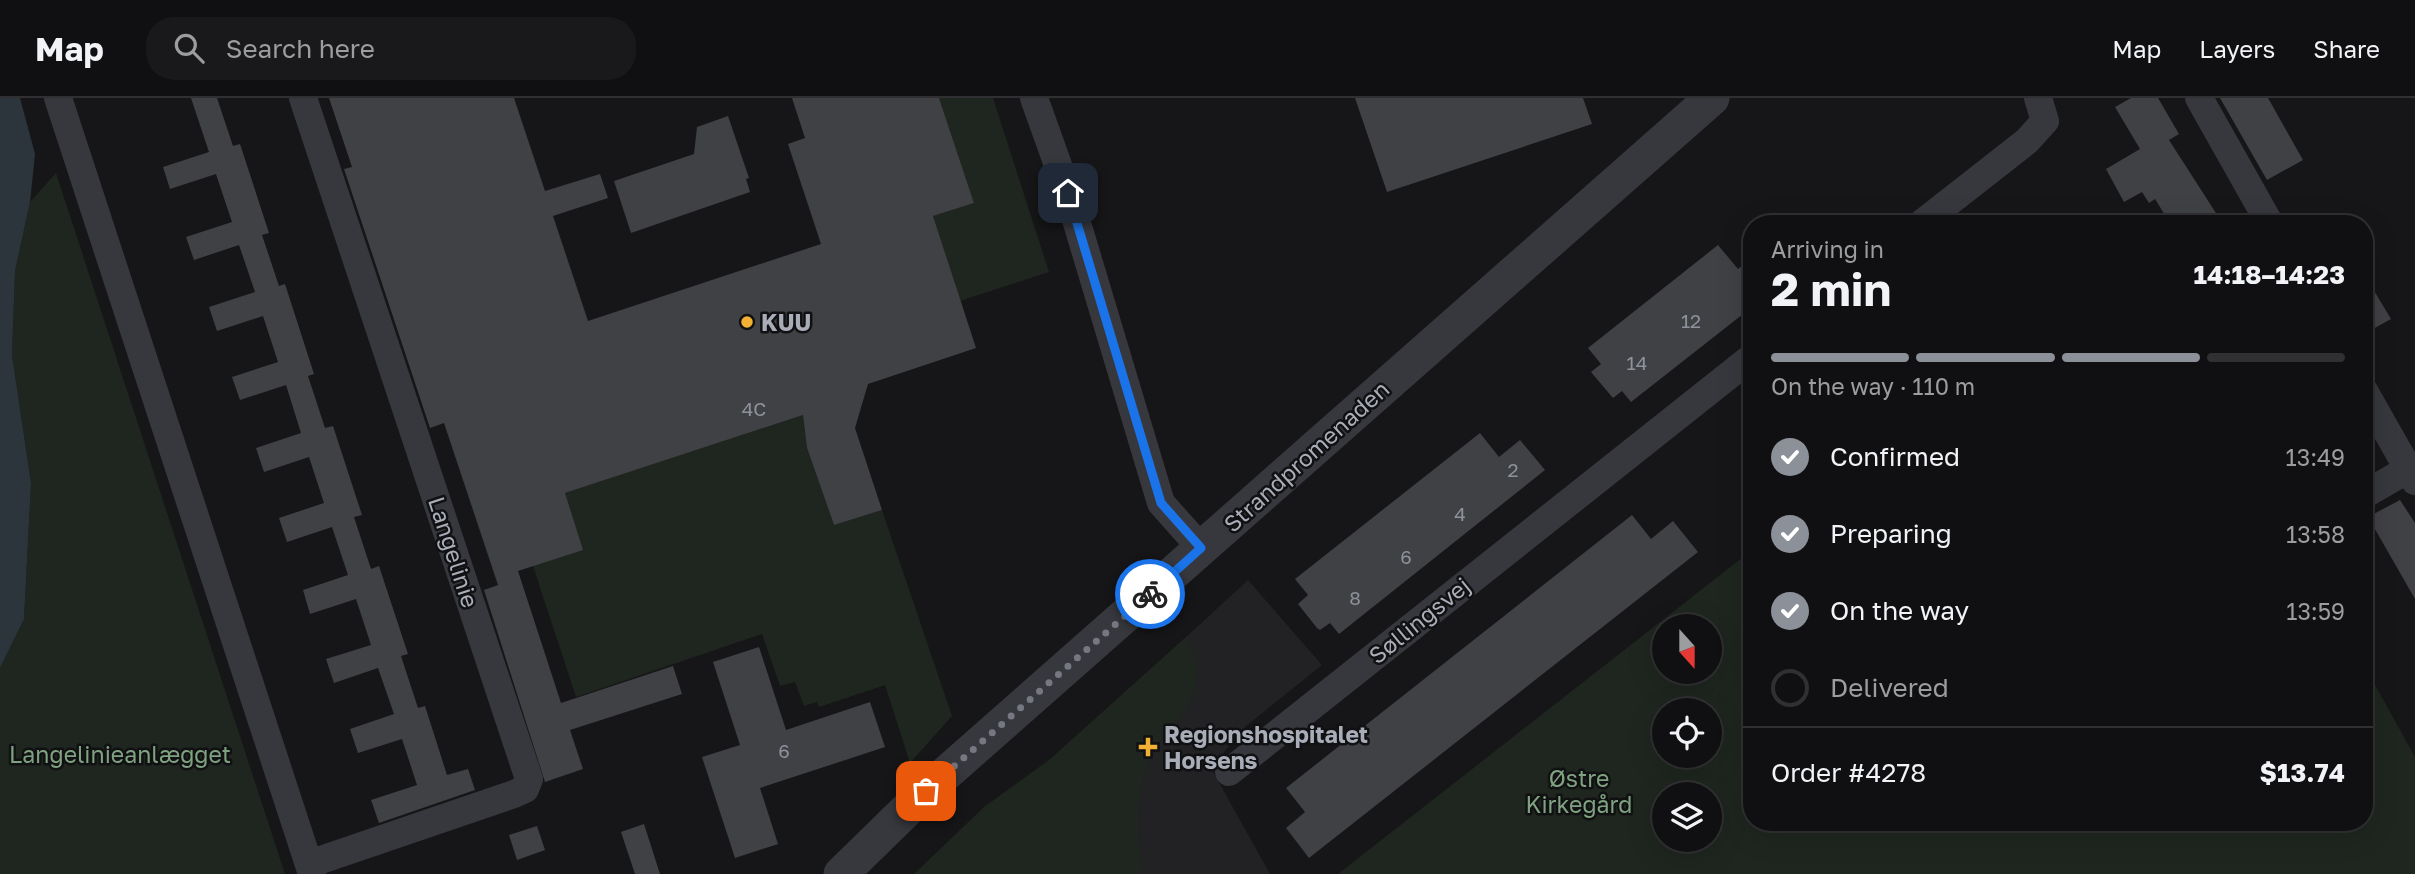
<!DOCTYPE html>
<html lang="en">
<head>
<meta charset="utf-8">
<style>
  body { margin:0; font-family:"Golos Text",sans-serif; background:#19191b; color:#f1f3f6; height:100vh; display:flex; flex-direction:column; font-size:26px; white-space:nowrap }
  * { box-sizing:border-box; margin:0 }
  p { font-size:23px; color:#9c9d9f }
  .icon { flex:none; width:38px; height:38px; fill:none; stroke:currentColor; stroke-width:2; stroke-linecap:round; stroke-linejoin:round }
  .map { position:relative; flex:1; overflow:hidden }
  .sheet { position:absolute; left:1743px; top:117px; width:630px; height:616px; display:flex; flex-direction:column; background:#101012; border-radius:28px; box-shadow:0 7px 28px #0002,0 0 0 2px #303032 }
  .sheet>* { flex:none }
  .needle { width:46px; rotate:159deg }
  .buttons { position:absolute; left:1652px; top:516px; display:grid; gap:14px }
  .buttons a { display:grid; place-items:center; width:70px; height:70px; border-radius:50%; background:#101012; box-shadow:0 7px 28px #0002,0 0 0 2px #303032; font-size:35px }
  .pin { position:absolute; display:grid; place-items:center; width:60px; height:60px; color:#fff; margin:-30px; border-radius:14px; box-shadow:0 4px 10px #0006 }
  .courier { position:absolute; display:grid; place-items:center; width:70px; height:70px; margin:-35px; border:5px solid #1a73e8; border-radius:50%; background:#fff; color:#222; box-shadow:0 2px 9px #0007 }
  .overview em { font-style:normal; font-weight:700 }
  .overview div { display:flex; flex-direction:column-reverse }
  .overview { display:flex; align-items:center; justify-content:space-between; height:119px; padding:0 28px }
  h1 { font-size:46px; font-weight:700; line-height:52px }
  .bar { display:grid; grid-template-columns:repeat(4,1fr); gap:10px 7px; align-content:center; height:84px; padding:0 28px }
  .bar i { height:9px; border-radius:5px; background:#303032 }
  .bar .current { background:#8c9099 }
  .bar p { grid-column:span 4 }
  .line { display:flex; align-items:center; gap:18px; padding:0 28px; border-top:2px solid #303032 }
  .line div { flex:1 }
  ol { padding:0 28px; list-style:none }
  li { display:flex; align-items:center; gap:21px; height:77px }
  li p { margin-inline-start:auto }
  li .icon { padding:7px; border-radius:50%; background:#8c9099; color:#fff; stroke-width:4 }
  li:last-child { color:#9c9d9f }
  li i { width:38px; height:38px; border:4px solid #303032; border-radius:50% }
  header { display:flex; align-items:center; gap:42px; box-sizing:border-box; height:98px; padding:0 35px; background:#101012; border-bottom:2px solid #303032 }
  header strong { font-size:33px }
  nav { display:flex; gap:38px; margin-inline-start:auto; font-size:24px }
  .search { width:490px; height:63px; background:#19191b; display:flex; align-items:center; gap:18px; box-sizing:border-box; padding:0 24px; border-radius:28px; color:#9c9d9f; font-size:26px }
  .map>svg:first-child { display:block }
  .built { fill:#222225 }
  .green { fill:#1e261f; fill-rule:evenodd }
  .water { fill:#2c353c }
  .building { fill:#404145 }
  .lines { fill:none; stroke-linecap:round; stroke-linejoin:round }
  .minor { stroke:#37383d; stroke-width:28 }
  .tertiary { stroke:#37383d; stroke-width:35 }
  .done { stroke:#757880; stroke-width:7; stroke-dasharray:0 12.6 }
  .route { stroke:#1a73e8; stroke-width:9 }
  .poi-dot { fill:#f2b134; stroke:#111113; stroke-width:2.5 }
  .labels { text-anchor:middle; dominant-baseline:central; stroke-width:5; stroke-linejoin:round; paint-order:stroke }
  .number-label { font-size:19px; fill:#8e929b }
  .poi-label { font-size:23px; font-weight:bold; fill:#a8adb8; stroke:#111113; text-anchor:start }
  .street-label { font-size:23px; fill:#a8adb8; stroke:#111113 }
  .park-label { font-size:23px; fill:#7fa381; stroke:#111113 }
</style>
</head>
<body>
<header>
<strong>Map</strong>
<div class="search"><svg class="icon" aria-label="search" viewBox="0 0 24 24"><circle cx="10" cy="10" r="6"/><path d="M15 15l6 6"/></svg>Search here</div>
<nav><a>Map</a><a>Layers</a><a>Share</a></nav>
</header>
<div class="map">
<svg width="2415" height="776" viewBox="0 0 2415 776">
  <rect width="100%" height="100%" fill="#161618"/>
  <path class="built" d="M 1248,482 L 1322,567 L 1246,628 L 1211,670 L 1270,776 L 929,776 Z"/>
  <path class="green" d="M 939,0 L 993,0 L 1049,174 L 960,203 L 933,118 L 974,105 Z
    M 56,75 L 285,776 L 0,776 L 0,570 L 24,521 L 31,385 L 12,257 L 15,173 L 30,104 Z
    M 803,317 L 807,350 L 834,427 L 882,412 L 952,618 L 910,665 L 885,587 L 819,609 L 817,604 L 804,608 L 795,584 L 780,588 L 762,536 L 576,599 L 533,468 L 565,395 Z
    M 1752,452 L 1752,724 L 2364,724 L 2364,567 L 2415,659 L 2415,776 L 1338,776 ZM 1664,528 L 1710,528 L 1710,574 L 1664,574 ZM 1710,612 L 1710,658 L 1664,658 L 1664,612 ZM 1710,696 L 1710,742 L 1664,742 L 1664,696 Z
    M 1187,538 C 1204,576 1199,599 1172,630 C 1165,638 1156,646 1152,655 C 1135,693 1136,735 1143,776 L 914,776 L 984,709 L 1049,662 Z"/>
  <path class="water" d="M 0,0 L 20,0 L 35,56 L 30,104 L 15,173 L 12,257 L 31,385 L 24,521 L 0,570 Z"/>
  <path class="building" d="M 191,0 L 217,0 L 233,48 L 240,46 L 269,135 L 262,137 L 279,188 L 285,186 L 314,276 L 308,278 L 325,330 L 333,328 L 362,417 L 354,419 L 371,471 L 379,468 L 408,556 L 401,558 L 418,610 L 425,608 L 447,677 L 468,671 L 475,692 L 379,725 L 371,702 L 417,687 L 402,641 L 358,655 L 350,631 L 394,616 L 378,570 L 334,585 L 326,561 L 371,547 L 356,501 L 310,516 L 303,492 L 348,477 L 332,429 L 287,444 L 279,420 L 324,405 L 309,359 L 264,374 L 256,350 L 301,335 L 286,287 L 240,302 L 232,279 L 278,264 L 263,218 L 217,233 L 209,209 L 255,194 L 239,147 L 194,162 L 186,139 L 232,124 L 216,76 L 170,91 L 163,69 L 209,54 Z
    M 329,0 L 514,0 L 545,93 L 600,76 L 608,100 L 553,118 L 588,223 L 821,146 L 788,46 L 805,40 L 792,0 L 939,0 L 974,105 L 933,118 L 976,250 L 868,286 L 855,330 L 882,412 L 834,427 L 807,350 L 803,317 L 565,395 L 583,452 L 518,473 L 561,605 L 673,568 L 682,596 L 570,632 L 583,671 L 545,684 L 484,492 L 498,487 L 444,325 L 430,330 L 344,71 L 352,69 Z
    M 1355,0 L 1583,0 L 1592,26 L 1387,94 Z
    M 2131,0 L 2158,0 L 2179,36 L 2169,42 L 2223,126 L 2161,126 L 2168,122 L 2155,101 L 2149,105 L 2142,94 L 2124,104 L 2106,71 L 2140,51 L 2115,9 Z
    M 2220,0 L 2268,0 L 2303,62 L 2267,82 Z
    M 728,18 L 749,80 L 746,81 L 750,94 L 631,135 L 614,83 L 694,56 L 697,29 Z
    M 1718,147 L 1738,171 L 1752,160 L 1752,209 L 1631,304 L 1622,293 L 1613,300 L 1591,274 L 1601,266 L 1588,250 Z
    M 2364,176 L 2391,221 L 2364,236 Z
    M 1480,335 L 1499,359 L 1520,342 L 1545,372 L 1339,536 L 1330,525 L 1320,532 L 1317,530 L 1298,506 L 1308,497 L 1295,481 Z
    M 2400,402 L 2415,425 L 2415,501 L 2368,419 Z
    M 1632,417 L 1651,441 L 1673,423 L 1698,454 L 1309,760 L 1286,730 L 1305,714 L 1286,690 Z
    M 759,549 L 786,632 L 870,604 L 885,649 L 760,690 L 778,746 L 735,760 L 702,659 L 740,647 L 713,564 Z
    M 644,726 L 660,776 L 635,776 L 621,734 Z
    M 537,728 L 545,752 L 517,762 L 509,737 Z"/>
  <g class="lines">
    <path class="minor" d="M 58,0 L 312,776
      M 303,0 L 529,681 L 525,691 L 514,696 L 309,766
      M 1034,0 L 1068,95 L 1161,405 L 1201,450
      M 2199,0 L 2270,126
      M 1921,126 L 2027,43 L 2045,23 L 2038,0
      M 2364,293 L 2415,383
      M 2364,397 L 2415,367
      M 1229,674 L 1752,259"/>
    <path class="tertiary" d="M 841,776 L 926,693 L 1712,0"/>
  </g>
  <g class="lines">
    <path class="done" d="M 926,693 L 1150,496"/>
    <path class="route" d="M 1068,95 L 1161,405 L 1201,450 L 1150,496"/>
  </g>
  <g class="poi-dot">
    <circle cx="747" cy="224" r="7"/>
    <path d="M1144.5 638.5h7v7h7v7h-7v7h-7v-7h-7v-7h7z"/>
  </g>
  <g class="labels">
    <g class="number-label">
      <text x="1691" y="222">12</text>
      <text x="1637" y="264">14</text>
      <text x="754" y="310">4C</text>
      <text x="1513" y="371">2</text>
      <text x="1460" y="415">4</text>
      <text x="1406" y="458">6</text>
      <text x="1355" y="499">8</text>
      <text x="784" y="652">6</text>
    </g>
    <g class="poi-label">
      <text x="761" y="224">KUU</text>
      <text x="1164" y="636">Regionshospitalet<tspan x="1164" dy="26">Horsens</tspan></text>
    </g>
    <g class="street-label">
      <text transform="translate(1306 358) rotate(-42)">Strandpromenaden</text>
      <text transform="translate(454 454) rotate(72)">Langelinie</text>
      <text transform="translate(1419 522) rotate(-39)">Søllingsvej</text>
    </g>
    <g class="park-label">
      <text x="120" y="656">Langelinieanlægget</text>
      <text x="1579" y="680">Østre<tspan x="1579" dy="26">Kirkegård</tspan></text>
    </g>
  </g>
</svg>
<div class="buttons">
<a><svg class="needle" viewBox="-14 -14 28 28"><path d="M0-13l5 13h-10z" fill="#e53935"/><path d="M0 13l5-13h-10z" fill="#9c9d9f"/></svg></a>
<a><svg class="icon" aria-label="locate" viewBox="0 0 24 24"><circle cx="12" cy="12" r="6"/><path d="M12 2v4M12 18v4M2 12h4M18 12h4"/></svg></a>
<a><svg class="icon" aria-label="layers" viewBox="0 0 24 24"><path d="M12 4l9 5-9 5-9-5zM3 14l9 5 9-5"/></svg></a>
</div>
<div class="pin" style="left:926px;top:693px;background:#ea580c"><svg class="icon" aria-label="bag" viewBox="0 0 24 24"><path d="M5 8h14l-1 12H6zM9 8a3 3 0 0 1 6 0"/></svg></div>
<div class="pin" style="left:1068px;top:95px;background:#1f2937"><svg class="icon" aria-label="home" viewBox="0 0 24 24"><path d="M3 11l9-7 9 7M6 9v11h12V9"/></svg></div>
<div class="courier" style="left:1150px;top:496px"><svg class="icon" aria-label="bike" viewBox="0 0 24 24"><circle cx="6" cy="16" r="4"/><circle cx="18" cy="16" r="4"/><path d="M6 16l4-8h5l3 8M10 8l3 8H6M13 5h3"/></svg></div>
<section class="sheet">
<div class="overview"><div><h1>2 min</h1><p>Arriving in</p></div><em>14:18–14:23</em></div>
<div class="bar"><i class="current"></i><i class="current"></i><i class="current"></i><i></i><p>On the way · 110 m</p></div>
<ol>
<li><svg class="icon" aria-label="check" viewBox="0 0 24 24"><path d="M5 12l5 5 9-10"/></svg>Confirmed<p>13:49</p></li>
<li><svg class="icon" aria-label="check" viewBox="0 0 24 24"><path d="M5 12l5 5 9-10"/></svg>Preparing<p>13:58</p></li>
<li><svg class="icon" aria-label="check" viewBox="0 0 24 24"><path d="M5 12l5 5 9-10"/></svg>On the way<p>13:59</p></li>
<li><i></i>Delivered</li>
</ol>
<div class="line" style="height:91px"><div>Order #4278</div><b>$13.74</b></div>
</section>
</div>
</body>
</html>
